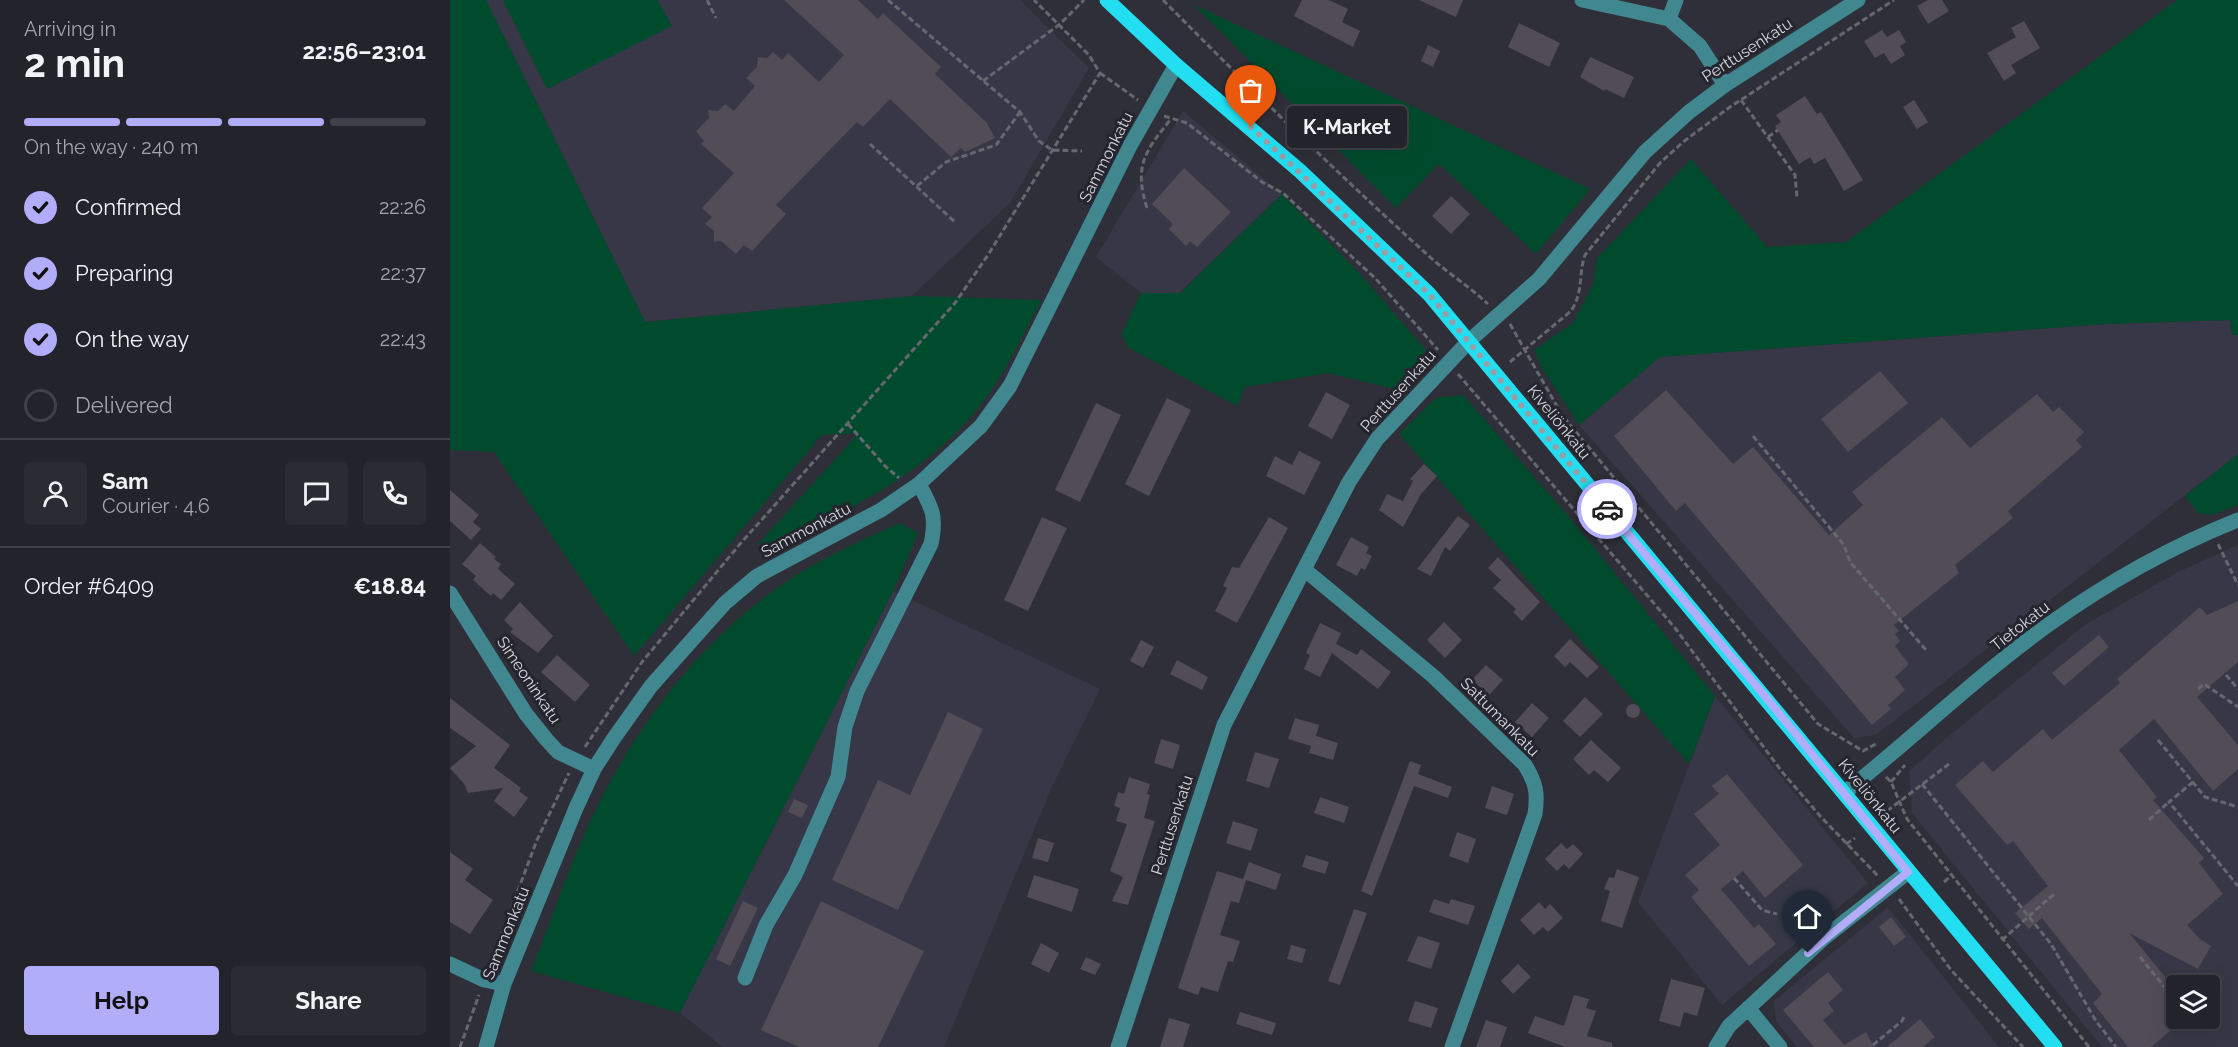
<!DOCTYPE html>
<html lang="en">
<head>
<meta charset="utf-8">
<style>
  body { margin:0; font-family:Raleway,sans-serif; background:#2b2b33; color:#f1f3f6; height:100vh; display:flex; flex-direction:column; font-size:22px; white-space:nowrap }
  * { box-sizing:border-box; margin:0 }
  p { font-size:20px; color:#a3a4a9 }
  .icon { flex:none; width:33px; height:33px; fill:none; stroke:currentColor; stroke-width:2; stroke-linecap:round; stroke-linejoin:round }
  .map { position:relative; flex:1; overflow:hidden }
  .side { display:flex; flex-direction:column; background:#23232b; width:450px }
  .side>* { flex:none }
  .buttons { position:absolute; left:1716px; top:975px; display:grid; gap:12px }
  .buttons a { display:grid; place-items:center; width:54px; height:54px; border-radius:6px; background:#23232b; box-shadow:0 6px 24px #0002,0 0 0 2px #404047; font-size:30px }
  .pin { position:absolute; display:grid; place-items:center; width:51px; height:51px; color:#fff; margin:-62px -26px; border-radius:50% 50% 50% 0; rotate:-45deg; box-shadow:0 0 6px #0007 }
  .pin .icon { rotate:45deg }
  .courier { position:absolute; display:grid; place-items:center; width:60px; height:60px; margin:-30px; border:4px solid #b2adf9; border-radius:50%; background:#fff; color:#222; box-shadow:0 2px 8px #0007 }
  .bubble { position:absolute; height:42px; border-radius:6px; background:#23232b; box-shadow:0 6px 24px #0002,0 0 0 2px #404047; font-size:20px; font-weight:700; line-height:42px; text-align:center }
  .summary em { font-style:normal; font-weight:700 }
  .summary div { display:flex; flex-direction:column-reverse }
  .summary { display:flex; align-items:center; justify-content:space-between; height:102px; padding:0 24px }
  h1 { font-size:39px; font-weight:700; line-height:45px }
  .bar { display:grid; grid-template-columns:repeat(4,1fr); gap:9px 6px; align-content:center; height:72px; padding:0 24px }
  .bar i { height:8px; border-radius:4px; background:#404047 }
  .bar .on { background:#b2adf9 }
  .bar p { grid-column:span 4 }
  .line { display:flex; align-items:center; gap:15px; padding:0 24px; border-top:2px solid #404047 }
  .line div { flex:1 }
  .round { display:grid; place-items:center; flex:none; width:63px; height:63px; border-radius:6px; background:#2b2b33 }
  ol { padding:0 24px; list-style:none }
  li { display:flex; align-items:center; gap:18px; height:66px }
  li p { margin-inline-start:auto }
  li .icon { padding:6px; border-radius:50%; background:#b2adf9; color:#111; stroke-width:4 }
  li:last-child { color:#a3a4a9 }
  li i { width:33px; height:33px; border:3px solid #404047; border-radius:50% }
  .action { display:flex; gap:12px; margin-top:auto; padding:12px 24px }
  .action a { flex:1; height:69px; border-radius:6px; background:#b2adf9; color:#111; font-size:24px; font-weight:700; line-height:69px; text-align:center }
  .action a+a { background:#2b2b33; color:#f1f3f6 }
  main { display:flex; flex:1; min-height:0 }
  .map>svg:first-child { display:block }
  .built { fill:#373747; fill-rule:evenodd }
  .green { fill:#004b2d }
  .building { fill:#524c56 }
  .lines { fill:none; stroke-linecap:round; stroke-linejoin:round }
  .path { stroke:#676770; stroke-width:3; stroke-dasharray:6 3; stroke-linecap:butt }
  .minor { stroke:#408790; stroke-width:15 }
  .major { stroke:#22def0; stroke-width:15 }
  .done { stroke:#9c9ca4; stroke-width:6; stroke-dasharray:0 10.8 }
  .route { stroke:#b2adf9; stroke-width:8 }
  .labels { text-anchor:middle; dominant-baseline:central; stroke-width:6; stroke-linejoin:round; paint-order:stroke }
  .street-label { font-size:16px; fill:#d6d6dd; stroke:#25252f }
</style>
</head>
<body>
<main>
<section class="side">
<div class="summary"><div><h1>2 min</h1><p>Arriving in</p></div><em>22:56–23:01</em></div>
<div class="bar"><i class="on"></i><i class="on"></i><i class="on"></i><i></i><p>On the way · 240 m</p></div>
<ol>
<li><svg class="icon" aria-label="check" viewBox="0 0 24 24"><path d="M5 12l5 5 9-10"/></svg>Confirmed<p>22:26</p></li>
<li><svg class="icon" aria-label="check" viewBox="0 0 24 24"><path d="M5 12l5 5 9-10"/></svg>Preparing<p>22:37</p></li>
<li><svg class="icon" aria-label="check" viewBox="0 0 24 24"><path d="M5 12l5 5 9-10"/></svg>On the way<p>22:43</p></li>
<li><i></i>Delivered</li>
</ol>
<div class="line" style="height:108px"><a class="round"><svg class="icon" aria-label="person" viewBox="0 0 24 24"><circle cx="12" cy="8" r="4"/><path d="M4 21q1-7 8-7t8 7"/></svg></a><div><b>Sam</b><p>Courier · 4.6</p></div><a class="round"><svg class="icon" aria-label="chat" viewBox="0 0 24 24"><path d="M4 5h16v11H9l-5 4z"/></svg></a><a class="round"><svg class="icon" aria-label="phone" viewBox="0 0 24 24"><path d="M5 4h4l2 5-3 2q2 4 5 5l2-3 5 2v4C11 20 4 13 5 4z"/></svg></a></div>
<div class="line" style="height:78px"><div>Order #6409</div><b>€18.84</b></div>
<div class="action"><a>Help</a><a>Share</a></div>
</section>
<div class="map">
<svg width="1788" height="1047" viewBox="0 0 1788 1047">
  <rect width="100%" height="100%" fill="#2f2f39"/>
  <path class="built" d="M 36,0 L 570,0 L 639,68 L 560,203 L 462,296 L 195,322 Z
    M 733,111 L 832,194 L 729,293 L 691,293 L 646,257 Z
    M 1781,320 L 1782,335 L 1788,335 L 1788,454 L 1426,735 L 1404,738 L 1129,425 L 1209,357 L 1655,324 Z
    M 1788,545 L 1788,1047 L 1652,1047 L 1462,813 L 1459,772 L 1495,739 L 1636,624 L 1730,571 ZM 1726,986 L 1760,986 L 1760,1018 L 1726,1018 Z
    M 443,591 L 650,689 L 601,789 L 494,1047 L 273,1047 L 230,1013 Z
    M 1265,696 L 1418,883 L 1272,1005 L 1188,902 Z
    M 1438,907 L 1549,1047 L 1347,1047 L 1326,1021 L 1324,1001 Z"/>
  <path class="green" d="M 0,0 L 36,0 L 195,322 L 462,296 L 592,300 C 574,331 559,366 538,395 C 484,471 398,511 316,549 L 308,544 L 409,433 L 372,435 L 184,656 L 44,452 L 0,450 Z
    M 53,0 L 208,0 L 222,26 L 97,89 Z
    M 1727,0 L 1788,0 L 1788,335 L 1782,335 L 1780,320 L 1655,324 L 1210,357 L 1129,425 L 1091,366 L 1084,350 L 1123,323 L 1143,285 L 1147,258 L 1241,159 L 1317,247 L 1396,242 Z
    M 744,5 L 1140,189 L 1086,254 L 989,164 L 946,208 Z
    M 832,194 L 910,274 L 981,356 L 980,368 L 954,391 L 877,373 L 795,387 L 787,406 L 679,348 L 671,335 L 691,293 L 730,293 Z
    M 1013,395 L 1113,510 L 1265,696 L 1239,764 L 949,434 L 986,398 Z
    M 1788,454 L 1788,505 L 1761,515 L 1748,513 L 1735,496 Z
    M 450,523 L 468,533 L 443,591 L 230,1013 L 81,971 C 103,916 122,856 149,803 C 191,719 253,640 330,586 C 367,560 409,541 450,523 Z"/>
  <path class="building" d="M 334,0 L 408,0 L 428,19 L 433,13 L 491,67 L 485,74 L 537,123 L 545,138 L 515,152 L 511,148 L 501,157 L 440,99 L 413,127 L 407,122 L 326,205 L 336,214 L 302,251 L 294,245 L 286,254 L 271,241 L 264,242 L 264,231 L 255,224 L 262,217 L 252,208 L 284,173 L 251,144 L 254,141 L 246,131 L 259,118 L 258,110 L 268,111 L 275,104 L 284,111 L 305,86 L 296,78 L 307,67 L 308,57 L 317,58 L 323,52 L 332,60 L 338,53 L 369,82 L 394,55 Z
    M 852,0 L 879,0 L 898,9 L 892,22 L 910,31 L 903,47 L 844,16 Z
    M 969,0 L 1013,0 L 1006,17 Z
    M 1478,0 L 1492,0 L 1499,11 L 1478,24 L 1467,6 Z
    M 1574,21 L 1590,48 L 1561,65 L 1566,73 L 1554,81 L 1537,53 L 1566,37 L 1561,28 Z
    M 1069,23 L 1110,43 L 1099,67 L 1058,47 Z
    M 1432,30 L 1437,37 L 1449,30 L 1456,42 L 1450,46 L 1455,55 L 1441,64 L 1434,53 L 1425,58 L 1414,41 Z
    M 978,45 L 990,51 L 983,67 L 971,61 Z
    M 1140,57 L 1184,77 L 1174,98 L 1155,89 L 1154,91 L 1130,77 Z
    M 1355,96 L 1367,114 L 1371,112 L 1413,180 L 1394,191 L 1375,158 L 1364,164 L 1360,157 L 1349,164 L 1325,126 L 1331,122 L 1326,115 Z
    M 1464,100 L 1478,122 L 1467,129 L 1453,107 Z
    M 734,168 L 781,212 L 747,247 L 740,241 L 736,246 L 719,229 L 723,224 L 702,204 Z
    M 1001,196 L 1020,214 L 1001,234 L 982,216 Z
    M 1430,371 L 1458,403 L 1398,452 L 1371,419 Z
    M 1216,390 L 1283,464 L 1303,447 L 1379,535 L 1413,505 L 1402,492 L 1492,417 L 1520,448 L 1587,394 L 1603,412 L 1609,407 L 1634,432 L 1626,440 L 1632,447 L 1558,511 L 1563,518 L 1505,565 L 1509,573 L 1444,625 L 1449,631 L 1445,634 L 1450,641 L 1445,646 L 1459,664 L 1445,677 L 1455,690 L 1438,705 L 1441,709 L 1422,725 L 1235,503 L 1226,511 L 1164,436 Z
    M 876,392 L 900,405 L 882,439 L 858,426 Z
    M 717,398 L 741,410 L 699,496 L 675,484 Z
    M 646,403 L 671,415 L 630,502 L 605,490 Z
    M 849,451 L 871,462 L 854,495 L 816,476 L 825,456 L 842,465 Z
    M 974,464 L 987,476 L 971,494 L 953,527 L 929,510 L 937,494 L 953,501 L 963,481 L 960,479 Z
    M 0,490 L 29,515 L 23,522 L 31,529 L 21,540 L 0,521 Z
    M 1008,516 L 1020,525 L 1000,551 L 995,547 L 981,576 L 967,569 Z
    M 592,517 L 617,528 L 578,611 L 554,600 Z
    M 819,517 L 838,528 L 787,623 L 765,611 L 777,588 L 773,586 L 782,567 L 789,568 Z
    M 901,537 L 919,547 L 916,553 L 922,556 L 915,570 L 911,568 L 907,576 L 886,565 Z
    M 30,543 L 46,557 L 44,559 L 51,564 L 48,569 L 65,584 L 51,600 L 43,593 L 41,596 L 23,580 L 26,576 L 12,564 Z
    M 1048,557 L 1090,602 L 1072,621 L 1063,612 L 1066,609 L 1043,588 L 1051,580 L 1038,568 Z
    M 1788,601 L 1788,662 L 1747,697 L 1788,745 L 1788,769 L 1763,791 L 1704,719 L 1669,750 L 1707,797 L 1703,800 L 1754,858 L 1749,863 L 1773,894 L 1737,925 L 1750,939 L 1761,946 L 1748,969 L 1679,933 L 1726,990 L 1726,1026 L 1701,1047 L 1678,1047 L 1643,1003 L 1652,994 L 1592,918 L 1579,929 L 1565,913 L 1598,886 L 1563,841 L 1557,845 L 1505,785 L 1533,761 L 1543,772 L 1593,729 L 1602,740 L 1670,683 L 1667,679 L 1750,607 L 1757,615 Z
    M 70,602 L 103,636 L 88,653 L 60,632 L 63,629 L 54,620 Z
    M 994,622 L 1012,640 L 995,658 L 977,640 Z
    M 870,623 L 891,633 L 886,644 L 907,655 L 911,649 L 941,672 L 928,689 L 882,653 L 870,677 L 854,669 L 860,655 L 856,653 Z
    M 1649,635 L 1659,647 L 1614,686 L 1602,673 Z
    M 1120,639 L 1149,667 L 1137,678 L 1120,662 L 1115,667 L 1104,656 Z
    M 691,640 L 704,647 L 693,668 L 680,661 Z
    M 107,655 L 140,685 L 125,702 L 91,672 Z
    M 727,660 L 758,677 L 752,690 L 720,674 Z
    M 1036,665 L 1053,680 L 1039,695 L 1022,680 Z
    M 1135,697 L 1153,714 L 1130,737 L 1113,721 Z
    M 0,698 L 60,745 L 44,768 L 71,788 L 69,791 L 78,798 L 64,817 L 44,801 L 53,788 L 18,793 L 15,785 L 0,768 L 26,746 L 0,728 Z
    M 1082,703 L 1099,718 L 1082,737 L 1065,722 Z
    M1176 711a7 7 0 1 1 14 0a7 7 0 1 1-14 0Z
    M 498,712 L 533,729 L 448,910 L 382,880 L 428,780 L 460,795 Z
    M 845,718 L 869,725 L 866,736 L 888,743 L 883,760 L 859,753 L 861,746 L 838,739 Z
    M 711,739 L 730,745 L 723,769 L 704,763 Z
    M 1141,740 L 1171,768 L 1158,782 L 1144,770 L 1139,775 L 1123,759 Z
    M 805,752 L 829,759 L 819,788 L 796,781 Z
    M 960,761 L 971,765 L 968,774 L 1002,787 L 998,798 L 964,786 L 922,896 L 911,891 Z
    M 1277,774 L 1353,865 L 1315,898 L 1293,871 L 1271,889 L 1304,928 L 1309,924 L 1326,944 L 1299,966 L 1241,897 L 1249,890 L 1235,875 L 1270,845 L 1244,814 L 1269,794 L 1262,786 Z
    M 679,777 L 700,784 L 697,794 L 700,795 L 694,818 L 705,821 L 678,905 L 662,901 L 673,877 L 660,871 L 677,824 L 666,821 L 670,808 L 664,806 L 668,792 L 674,794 Z
    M 1042,786 L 1064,794 L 1057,815 L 1035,808 Z
    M 870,797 L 899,807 L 894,823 L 864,813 Z
    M 344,799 L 358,805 L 352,818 L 338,812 Z
    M 783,821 L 808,829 L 801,851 L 776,843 Z
    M 1007,832 L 1026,839 L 1018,863 L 999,856 Z
    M 588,838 L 604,843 L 598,862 L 582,858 Z
    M 1111,843 L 1117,849 L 1123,844 L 1133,854 L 1119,869 L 1114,864 L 1107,871 L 1095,859 Z
    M 0,852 L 23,869 L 15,880 L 43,900 L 20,934 L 0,922 Z
    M 856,855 L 879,862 L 875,874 L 852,867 Z
    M 799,862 L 831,874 L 826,890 L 793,879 Z
    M 1167,869 L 1189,877 L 1172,928 L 1151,921 L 1160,891 L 1154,889 L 1159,877 L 1164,878 Z
    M 767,871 L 796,880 L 789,903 L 781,901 L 770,935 L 790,941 L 783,962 L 778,961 L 768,992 L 751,987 L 748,995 L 728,988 Z
    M 584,875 L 629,889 L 622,912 L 577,897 Z
    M 984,899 L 999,904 L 1001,899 L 1025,906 L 1018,925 L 979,912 Z
    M 293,901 L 308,908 L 280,966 L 266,959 Z
    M 371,901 L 474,951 L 428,1047 L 349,1047 L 311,1030 Z
    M 1089,902 L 1095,909 L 1100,904 L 1113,918 L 1098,932 L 1093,927 L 1084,935 L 1070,920 Z
    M 904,909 L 917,913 L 890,985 L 878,981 Z
    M 1441,917 L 1456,937 L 1444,946 L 1429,927 Z
    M 968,936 L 990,943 L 981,969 L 957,961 Z
    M 591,943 L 609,953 L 599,973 L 581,964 Z
    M 841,945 L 856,949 L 852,963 L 837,959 Z
    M 636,957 L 651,964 L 645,975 L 630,969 Z
    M 1068,964 L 1081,977 L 1063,994 L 1051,981 Z
    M 1378,972 L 1393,990 L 1378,1003 L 1384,1011 L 1373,1020 L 1394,1045 L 1416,1032 L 1424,1047 L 1364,1047 L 1333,1010 Z
    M 1221,979 L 1255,988 L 1247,1016 L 1234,1012 L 1230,1027 L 1209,1021 Z
    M 1124,995 L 1139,999 L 1136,1008 L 1146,1011 L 1137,1036 L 1162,1043 L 1162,1047 L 1115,1047 L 1078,1033 L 1085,1016 L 1114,1026 Z
    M 965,1001 L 988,1008 L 981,1028 L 958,1021 Z
    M 790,1012 L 826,1023 L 822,1035 L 786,1024 Z
    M 719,1018 L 740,1024 L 733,1047 L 710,1047 Z
    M 1470,1019 L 1485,1037 L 1473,1047 L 1437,1047 Z
    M 1036,1020 L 1057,1027 L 1050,1047 L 1026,1047 Z"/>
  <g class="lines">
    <path class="path" d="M 257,0 L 266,18
      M 438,0 L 570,112 L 589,141 L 602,150 L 632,151
      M 713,0 C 800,88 889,175 981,258 C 999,274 1020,287 1038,304
      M 650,73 L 688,100
      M 533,81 L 610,24 L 634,0
      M 1291,100 L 1345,175 L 1347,198
      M 714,116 L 737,123 L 812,182 L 833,193 L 926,279 L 988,350
      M 1318,137 L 1328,130
      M 420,144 L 505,222
      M 467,186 L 496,162 L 546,145 L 570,112
      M 697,208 C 684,167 694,152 721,119
      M 1060,324 L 1112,415 L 1368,724 L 1413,751 L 1426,744
      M 1060,362 L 1121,311 C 1134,291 1128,275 1135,255 L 1210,163 L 1233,142 L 1280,107 L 1444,0
      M 1008,374 L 1225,628 L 1333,773 L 1371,817 L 1429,877
      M 398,424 L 436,467 L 449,478
      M 1303,436 L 1394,545 L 1400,562 L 1476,650
      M 1768,544 L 1788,585
      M 1776,675 L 1788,689
      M 1748,689 L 1754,684 L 1788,707
      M 1708,740 L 1755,797 L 1788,807
      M 135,747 L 192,662 L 290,544 L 505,303 L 538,255 L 650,73 L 639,55 L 584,0
      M 1436,777 L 1441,782 L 1457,819 L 1639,1047
      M 1441,782 L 1455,765
      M 1743,782 L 1719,802 L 1788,886
      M 1472,784 L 1601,944 L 1646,1021 L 1666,1047
      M 1437,811 L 1499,764
      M 1699,820 L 1719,802
      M 1396,844 L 1405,838
      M 1284,878 L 1312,910 L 1327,914
      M 1494,882 L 1501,876
      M 1449,899 L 1501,970 L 1573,1047
      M 1552,940 L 1604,894
      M 1690,957 L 1726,1001
      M 39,967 L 87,840 L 119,773
      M 1741,1018 L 1749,1028
      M 1423,1045 L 1452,1021 L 1455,1015
      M 10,1047 L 29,995"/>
    <path class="minor" d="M 1132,0 L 1219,19 L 1250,46 L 1275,85
      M 1219,19 L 1226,0
      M 855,570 L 983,676 L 1075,765 C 1086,783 1088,793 1085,814 L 1002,1047
      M 0,593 L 76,714 L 96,739 L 108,752 L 144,769
      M 1394,793 C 1463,738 1527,676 1598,625 C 1658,582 1720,547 1788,520
      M 0,964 L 34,980 L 54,984
      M 295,978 L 316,925 L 345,875 L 388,777 L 395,727 L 407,691 L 481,544 C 487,516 482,508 469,484
      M 1298,1008 L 1330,1047
      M 36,1047 L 54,984 L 126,808 L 144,769 L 164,738 L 201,686 L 275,603 L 307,576 L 431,510 L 469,484 L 531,426 L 560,386 L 681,144 L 726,65
      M 668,1047 L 774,725 L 899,482 L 927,439 L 1019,341 L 1089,279 L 1195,152 L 1239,112 L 1275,85 L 1408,0
      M 1266,1047 L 1279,1026 L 1375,937 L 1458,872"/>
    <path class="major" d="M 657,0 L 726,65 L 850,171 L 979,294 L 1605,1047"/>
  </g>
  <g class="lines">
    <path class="done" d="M 801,127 L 979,294 L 1157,509"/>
    <path class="route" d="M 1157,509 L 1314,695 L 1458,872 L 1358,953"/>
  </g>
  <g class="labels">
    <g class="street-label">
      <text transform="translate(1297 50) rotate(-33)">Perttusenkatu</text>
      <text transform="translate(656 157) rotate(-63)">Sammonkatu</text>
      <text transform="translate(948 391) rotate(-48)">Perttusenkatu</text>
      <text transform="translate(1109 422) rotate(51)">Kiveliönkatu</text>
      <text transform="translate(356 530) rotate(-28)">Sammonkatu</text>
      <text transform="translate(1570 626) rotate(-38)">Tietokatu</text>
      <text transform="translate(79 680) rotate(56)">Simeoninkatu</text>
      <text transform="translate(1050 717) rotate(45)">Sattumankatu</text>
      <text transform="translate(1420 796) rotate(51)">Kiveliönkatu</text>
      <text transform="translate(722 825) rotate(-72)">Perttusenkatu</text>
      <text transform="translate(56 933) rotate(-68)">Sammonkatu</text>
    </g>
  </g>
</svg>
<div class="buttons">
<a><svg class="icon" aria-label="layers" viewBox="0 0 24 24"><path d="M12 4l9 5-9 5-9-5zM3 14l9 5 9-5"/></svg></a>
</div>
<div class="pin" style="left:801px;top:127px;background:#ea580c"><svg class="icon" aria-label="bag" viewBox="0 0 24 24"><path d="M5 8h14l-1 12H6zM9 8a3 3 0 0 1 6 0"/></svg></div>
<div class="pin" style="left:1358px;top:953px;background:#1f2937"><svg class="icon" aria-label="home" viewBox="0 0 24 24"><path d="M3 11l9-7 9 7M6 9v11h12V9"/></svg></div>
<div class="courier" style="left:1157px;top:509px"><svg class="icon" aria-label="car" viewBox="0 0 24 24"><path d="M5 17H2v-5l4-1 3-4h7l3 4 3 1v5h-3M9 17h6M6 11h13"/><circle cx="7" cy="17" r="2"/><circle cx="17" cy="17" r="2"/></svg></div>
<div class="bubble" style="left:837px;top:106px;width:120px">K-Market</div>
</div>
</main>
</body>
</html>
